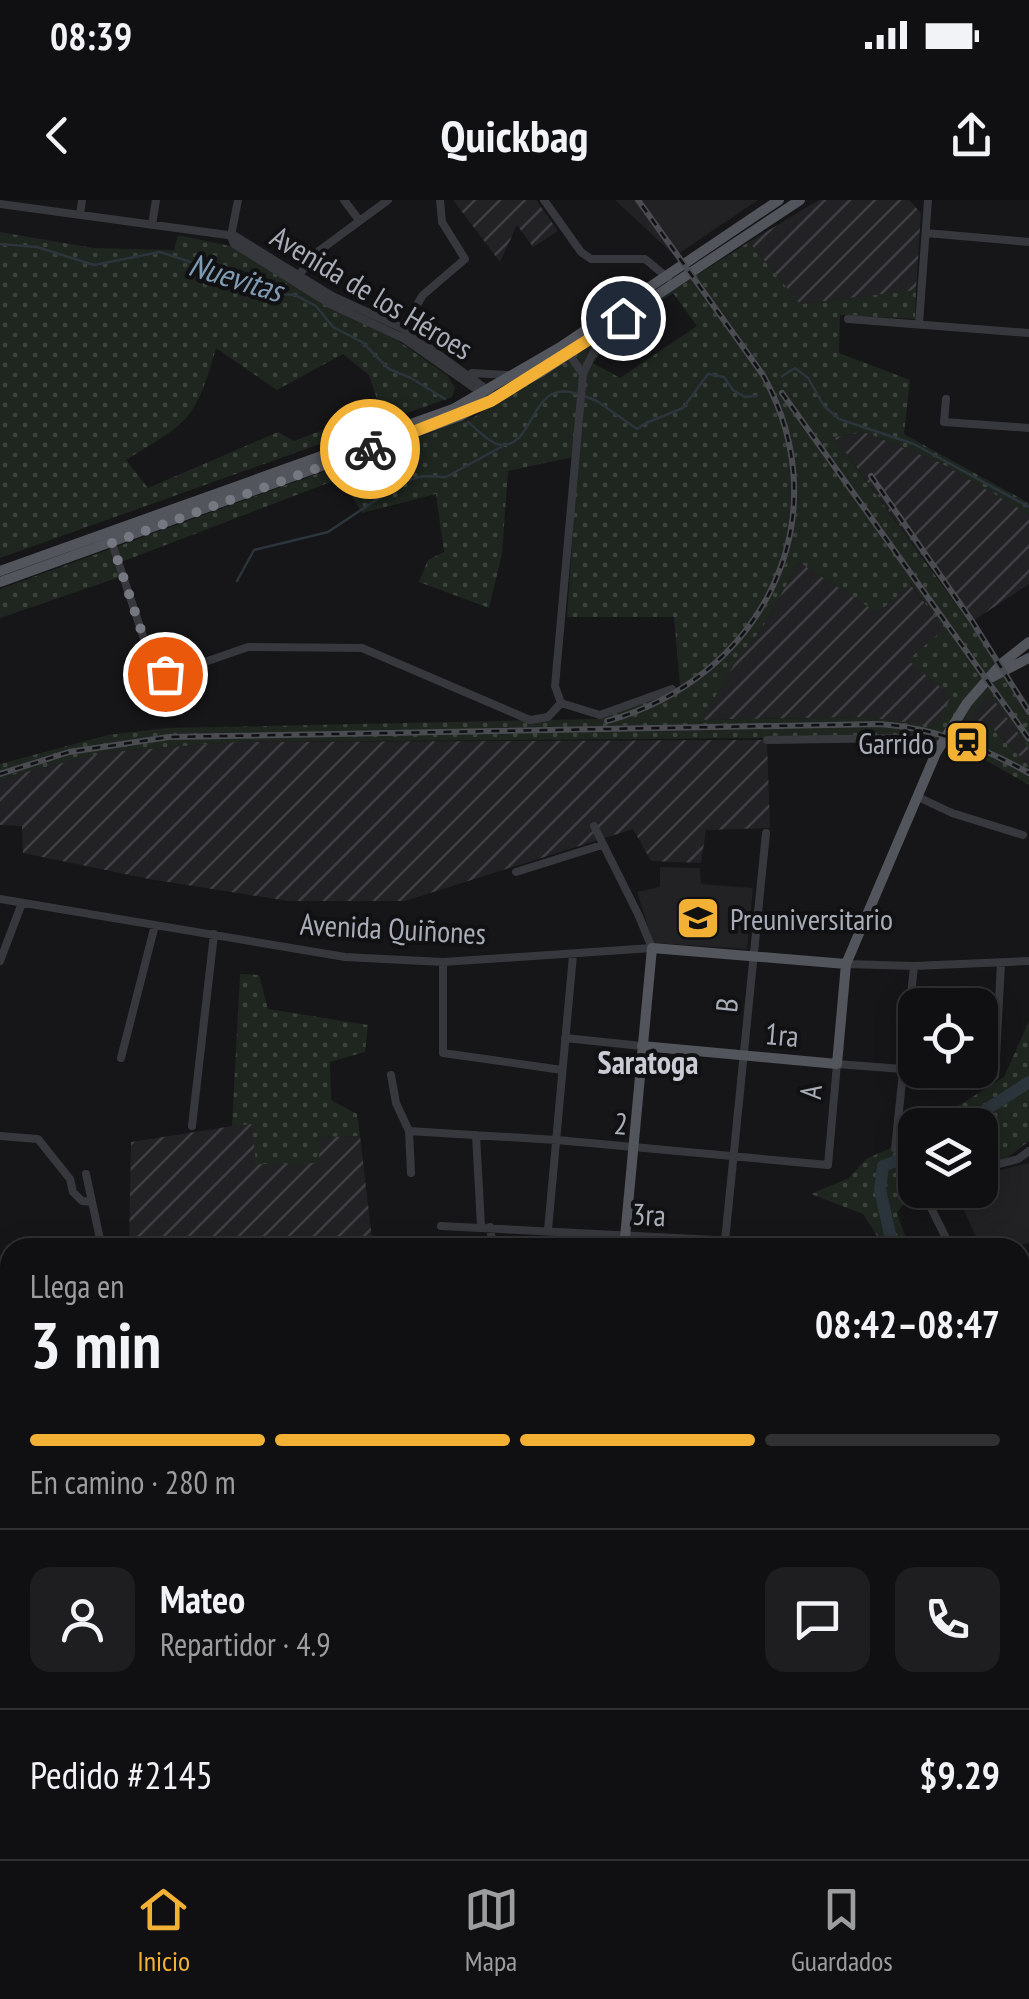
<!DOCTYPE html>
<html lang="es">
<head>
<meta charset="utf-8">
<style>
  body { margin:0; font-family:"PT Sans Narrow",sans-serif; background:#1e1e20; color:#f1f3f6; height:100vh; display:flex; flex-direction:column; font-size:38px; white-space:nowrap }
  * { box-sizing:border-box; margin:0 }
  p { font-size:32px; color:#9c9d9f }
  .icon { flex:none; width:55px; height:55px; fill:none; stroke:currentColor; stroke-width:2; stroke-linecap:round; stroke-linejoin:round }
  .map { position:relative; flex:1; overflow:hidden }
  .sheet { position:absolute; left:0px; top:1038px; width:1030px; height:622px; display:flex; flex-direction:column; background:#101012; border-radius:30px 30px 0 0; box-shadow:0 5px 25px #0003,0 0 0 2px #303032 }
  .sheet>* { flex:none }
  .buttons { position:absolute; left:898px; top:788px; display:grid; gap:20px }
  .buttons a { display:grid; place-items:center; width:100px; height:100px; border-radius:20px; background:#101012; box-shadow:0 5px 25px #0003,0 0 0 2px #303032; font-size:50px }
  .pin { position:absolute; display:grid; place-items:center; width:85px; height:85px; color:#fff; margin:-42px; border:5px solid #fff; border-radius:50%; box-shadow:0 2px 10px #0007 }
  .courier { position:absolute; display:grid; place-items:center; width:100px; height:100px; margin:-50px; border:8px solid #f2b134; border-radius:50%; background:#fff; color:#222; box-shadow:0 2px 12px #0007 }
  .overview em { font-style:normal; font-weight:600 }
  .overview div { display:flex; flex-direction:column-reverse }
  .overview { display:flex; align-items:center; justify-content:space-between; height:170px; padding:0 30px }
  h1 { font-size:65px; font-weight:600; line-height:75px }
  .bar { display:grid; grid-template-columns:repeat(4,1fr); gap:15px 10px; align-content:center; height:120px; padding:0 30px }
  .bar i { height:12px; border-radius:8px; background:#303032 }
  .bar .active { background:#f2b134 }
  .bar p { grid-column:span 4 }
  .line { display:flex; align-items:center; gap:25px; padding:0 30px; border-top:2px solid #303032 }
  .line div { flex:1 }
  .round { display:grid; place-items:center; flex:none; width:105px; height:105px; border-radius:20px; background:#1e1e20 }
  .status { display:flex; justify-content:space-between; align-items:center; height:70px; padding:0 50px; background:#101012; direction:ltr }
  .status svg { height:28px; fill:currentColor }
  header { display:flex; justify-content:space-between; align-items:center; height:130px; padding:0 30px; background:#101012; font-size:45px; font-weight:600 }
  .menu { display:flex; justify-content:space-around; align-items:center; height:140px; border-top:2px solid #303032; background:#101012; font-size:28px; color:#9c9d9f }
  .menu a { display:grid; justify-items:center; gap:5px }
  .menu .active { color:#f2b134 }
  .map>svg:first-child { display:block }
  .built { fill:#222225 }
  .industrial { fill:url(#industrial-furrows) }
  .grass { fill:url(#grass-dots); fill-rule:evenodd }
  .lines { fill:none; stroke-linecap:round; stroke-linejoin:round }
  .stream { stroke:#2c353c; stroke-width:2.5 }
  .river { stroke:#2c353c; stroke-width:12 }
  .minor { stroke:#37383d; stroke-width:8 }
  .major { stroke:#53555c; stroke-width:10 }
  .rail-casing { stroke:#4a4c52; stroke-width:6 }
  .rail { stroke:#111113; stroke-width:2.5; stroke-dasharray:8; stroke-linecap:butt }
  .done { stroke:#757880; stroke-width:10; stroke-dasharray:0 18 }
  .route { stroke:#f2b134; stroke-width:12 }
  .labels { text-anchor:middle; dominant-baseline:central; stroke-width:8; stroke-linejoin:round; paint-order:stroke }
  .street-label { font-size:30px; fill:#a8adb8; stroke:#111113 }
  .poi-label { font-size:30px; fill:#a8adb8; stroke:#111113; text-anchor:end }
  .water-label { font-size:32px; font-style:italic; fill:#7f9bb3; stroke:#111113 }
  .neighbourhood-label { font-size:32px; font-weight:bold; fill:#c9ccd4; stroke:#111113 }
</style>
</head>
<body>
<div class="status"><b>08:39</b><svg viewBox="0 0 49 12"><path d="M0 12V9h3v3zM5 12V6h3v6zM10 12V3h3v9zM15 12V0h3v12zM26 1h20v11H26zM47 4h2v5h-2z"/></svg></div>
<header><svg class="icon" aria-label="back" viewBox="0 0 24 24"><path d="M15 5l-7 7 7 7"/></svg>Quickbag<svg class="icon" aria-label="share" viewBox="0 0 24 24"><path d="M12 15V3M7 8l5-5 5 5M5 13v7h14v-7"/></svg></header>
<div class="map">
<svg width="1029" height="1659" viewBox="0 0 1029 1659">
  <defs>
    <pattern id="industrial-furrows" width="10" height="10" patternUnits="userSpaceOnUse" patternTransform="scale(2.5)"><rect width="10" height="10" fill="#222225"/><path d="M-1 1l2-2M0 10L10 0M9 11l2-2" fill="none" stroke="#3f3f43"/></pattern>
    <pattern id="grass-dots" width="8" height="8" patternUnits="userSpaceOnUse" patternTransform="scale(2.5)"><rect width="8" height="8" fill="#1e261f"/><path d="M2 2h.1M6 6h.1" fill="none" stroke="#3c433d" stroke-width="1.8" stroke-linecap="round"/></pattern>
  </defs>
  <rect width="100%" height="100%" fill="#161618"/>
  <path class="built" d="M 615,0 L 758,0 L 675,56 Z
    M 660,667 L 700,668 L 701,684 L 753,688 L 747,749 L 653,743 L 637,692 L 660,687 Z
    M 1029,963 L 1029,1043 L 1013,1047 L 981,1047 L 954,990 L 980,990 L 980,975 Z"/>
  <path class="industrial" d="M 453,0 L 536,0 L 558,31 L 533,47 L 517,25 L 500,62 Z
    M 819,0 L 909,0 L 921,13 L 916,90 L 800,104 L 749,42 Z
    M 864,232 L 939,262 L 1029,314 L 1029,384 L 971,422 L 834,237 Z
    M 799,362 L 878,413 L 910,384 L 945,429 L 952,496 L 937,527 L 864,517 L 700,520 L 738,458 L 761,430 Z
    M 990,494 L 1029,548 L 1029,566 L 990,526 L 979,534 L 962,525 Z
    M 767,540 L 770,628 L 706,630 L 701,663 L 651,661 L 633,629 L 405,701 L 288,701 L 149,679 L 23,653 L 22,626 L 0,625 L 0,581 L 13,575 L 106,552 L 236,542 Z
    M 252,923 L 318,963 L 320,937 L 360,936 L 373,1047 L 129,1048 L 131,942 Z"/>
  <path class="grass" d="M 0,32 L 93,48 L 174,50 L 178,35 L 230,46 L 322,103 L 390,135 L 448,176 L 455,188 L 452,197 L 0,358 ZM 216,148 L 277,190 L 343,154 L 369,175 L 380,208 L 294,241 L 278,232 L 148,288 L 126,260 C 190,221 195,221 216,148 Z
    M 749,42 L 800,104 L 916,90 L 915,119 L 840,115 L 839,153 L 910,180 L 904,234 L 1029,303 L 1029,314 L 939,262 L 864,232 L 834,237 L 1029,504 L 1029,548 L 990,494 L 963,525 L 979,534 L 990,526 L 1029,566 L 1029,585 L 978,556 L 906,537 L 236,542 L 106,552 L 13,575 L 0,581 L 0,564 L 108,535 L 167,528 L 596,519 L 680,486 L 674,417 L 567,417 L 578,256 L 508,271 L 502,354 L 489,408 L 419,382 L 428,360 L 444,352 L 436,294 L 362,313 L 341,278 L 116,364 L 120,377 L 0,418 L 0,389 L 474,217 ZM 673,93 L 697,126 L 620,178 L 593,163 L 619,129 ZM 799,362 L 878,413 L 911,384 L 944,429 L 908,460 L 951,496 L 937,526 L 864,517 L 701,520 L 738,458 L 761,430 Z
    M 240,774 L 259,775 L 268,809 L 368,825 L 365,852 L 330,862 L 331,900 L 357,914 L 360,936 L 320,937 L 319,963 L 256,964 L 252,924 L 232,926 Z
    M 1029,821 L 1029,941 L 1003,961 L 987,960 L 980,949 L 980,925 L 932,925 L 939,907 L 958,906 L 1004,877 Z
    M 915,937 L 915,989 L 897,1013 L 909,1047 L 884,1047 L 863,1014 L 811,994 L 849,978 L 866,959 Z
    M 0,1407 L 10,1417 L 10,1559 L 0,1559 Z
    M 225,1650 L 666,1650 L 669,1659 L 225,1659 Z"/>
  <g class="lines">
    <path class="stream" d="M 0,44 L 37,47 L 94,65 L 160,52 L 212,69 L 266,93 L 295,95 L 316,106 L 333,127 L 362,142 L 389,169 L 411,178 L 445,199
      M 782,176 L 795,168 L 808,178 L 824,206 L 839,219 L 914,244 L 1029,307
      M 584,196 L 597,201 L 637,229 L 646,223 L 683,208 L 708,174 L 724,177 L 733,190 L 745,197 L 756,196
      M 468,222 C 477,229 491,245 502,245 C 536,245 530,178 577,194
      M 237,381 L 254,350 L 328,332 L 403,282 L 423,276 L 446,277 L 501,247
      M 0,1418 L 10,1426
      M 552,1657 L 553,1659"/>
    <path class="river" d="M 962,925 L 1029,882
      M 893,1048 L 880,989 L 883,966 L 915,954
      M 0,1453 L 10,1442
      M 482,1650 L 489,1659
      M 551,1659 L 561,1650"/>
    <path class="minor" d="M 344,0 L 359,20
      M 544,0 L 581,52 L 591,59 L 645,59 L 668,78
      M 0,4 L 235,36 L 332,96 L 402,128 L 489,191
      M 80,15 L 82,0
      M 152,25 L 156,0
      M 926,33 L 1029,42
      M 231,36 L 234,44 L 330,104 L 403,138 L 483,194
      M 231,36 L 238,0
      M 297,79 L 312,56 L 388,0
      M 848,119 L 1029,133
      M 919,124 L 928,0
      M 402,128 L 423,95 L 465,59 L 442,22 L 440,0
      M 472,173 L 507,175
      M 583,174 L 596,147 L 613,128
      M 946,199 L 944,222 L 1029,228
      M 112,343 L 153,466 L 158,473 L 173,473 L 248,447 L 362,448 L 530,520 L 548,517 L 561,503 L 555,486 L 583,174 L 568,153
      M 561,503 L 600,515 L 672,489
      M 767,540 L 904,538 L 940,545
      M 918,597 L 952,613 L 1023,635
      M 516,672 L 602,645
      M 0,699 L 345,757 L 443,762 L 652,748 L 638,714 L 594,626
      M 0,761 L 22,703
      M 443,762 L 443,853 L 562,870
      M 846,764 L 914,766 L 1029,761
      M 565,838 L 642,846
      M 121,858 L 155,725
      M 391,875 L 396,903 L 409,931 L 411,973
      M 192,926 L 214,734
      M 409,931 L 557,940 L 828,965 L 837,864 L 995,876 L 1001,763
      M 476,935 L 481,1026
      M 0,936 L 38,939 L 70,979 L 73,992 L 82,1001 L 92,1002
      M 895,949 L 914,766
      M 980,969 L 1018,959 L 1029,951
      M 86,974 L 102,1048
      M 927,990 L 928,1002 L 951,1048
      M 441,1026 L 855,1047
      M 490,1027 L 493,1048
      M 548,1030 L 573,755
      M 725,1041 L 766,633
      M 1020,1052 L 1029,1071
      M 0,1080 L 10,1080
      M 1020,1136 L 1029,1131
      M 0,1154 L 10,1179
      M 1020,1182 L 1029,1200
      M 0,1229 L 10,1227
      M 1020,1251 L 1029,1246
      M 0,1277 L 10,1274
      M 1020,1330 L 1029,1326
      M 1020,1401 L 1029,1419
      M 1020,1557 L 1029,1553
      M 0,1612 L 10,1613
      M 1020,1628 L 1029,1623
      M 132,1650 L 137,1659
      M 790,1650 L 795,1659
      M 12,1659 L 30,1650
      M 813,1659 L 832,1650
      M 958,1659 L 976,1650"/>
    <path class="major" d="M 0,371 L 453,209 L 562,146 L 779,0
      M 0,382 L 460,216 L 541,172 L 800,0
      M 992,477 L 1029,458
      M 642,846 L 837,864 L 846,764 L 936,553 L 967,503 L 1001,464 L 1029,442
      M 624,1048 L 652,748 L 846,764
      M 1020,1493 L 1029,1488
      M 1020,1504 L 1029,1499
      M 691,1659 L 709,1650
      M 709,1659 L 728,1650"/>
    <g class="rail-casing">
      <path id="rail" d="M 782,193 L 1029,539
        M 871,276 L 972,421 L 1029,512
        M 607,521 C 761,479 843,319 763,175 L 638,0
        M 0,574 L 69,552 L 169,537 L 880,524 C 935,528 982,547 1029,573"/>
    </g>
    <use href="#rail" class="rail"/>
  </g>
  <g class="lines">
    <path class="done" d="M 165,474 L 153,466 L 112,343 L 370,249"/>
    <path class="route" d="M 370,249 L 491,201 L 623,118"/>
  </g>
  <defs>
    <g id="station-square" transform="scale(2.25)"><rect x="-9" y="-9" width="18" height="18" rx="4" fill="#f2b134" stroke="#111113"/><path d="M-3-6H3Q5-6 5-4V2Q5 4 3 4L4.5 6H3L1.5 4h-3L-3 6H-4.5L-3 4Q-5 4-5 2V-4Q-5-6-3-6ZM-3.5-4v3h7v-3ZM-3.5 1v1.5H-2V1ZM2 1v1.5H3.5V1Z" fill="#111"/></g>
    <g id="school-square" transform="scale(2.25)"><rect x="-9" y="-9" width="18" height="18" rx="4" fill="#f2b134" stroke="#111113"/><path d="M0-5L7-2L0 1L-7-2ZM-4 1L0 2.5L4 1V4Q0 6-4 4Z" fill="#111"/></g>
  </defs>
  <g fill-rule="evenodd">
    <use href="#station-square" x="967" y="542"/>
    <use href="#school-square" x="698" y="718"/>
  </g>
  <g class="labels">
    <g class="street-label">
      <text transform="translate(372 92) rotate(31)">Avenida de los Héroes</text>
      <text transform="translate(393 728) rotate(3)">Avenida Quiñones</text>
      <text transform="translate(726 805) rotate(-84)">B</text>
      <text transform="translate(782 834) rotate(5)">1ra</text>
      <text transform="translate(810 892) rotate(-85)">A</text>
      <text transform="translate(621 923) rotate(5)">2</text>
      <text transform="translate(649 1014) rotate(3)">3ra</text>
    </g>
    <g class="poi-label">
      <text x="934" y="542">Garrido</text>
      <text x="730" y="718" text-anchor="start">Preuniversitario</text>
    </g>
    <g class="water-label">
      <text transform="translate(236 77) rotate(17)">Nuevitas</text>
    </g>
    <g class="neighbourhood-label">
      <text x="648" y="862">Saratoga</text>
    </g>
  </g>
</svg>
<div class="buttons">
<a><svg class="icon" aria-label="locate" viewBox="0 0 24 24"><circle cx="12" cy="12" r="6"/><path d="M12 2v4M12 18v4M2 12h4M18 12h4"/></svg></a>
<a><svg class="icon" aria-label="layers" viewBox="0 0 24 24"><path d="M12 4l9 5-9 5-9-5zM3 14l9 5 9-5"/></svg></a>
</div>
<div class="pin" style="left:165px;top:474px;background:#ea580c"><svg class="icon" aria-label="bag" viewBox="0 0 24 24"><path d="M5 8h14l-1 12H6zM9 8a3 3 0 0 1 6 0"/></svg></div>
<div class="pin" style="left:623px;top:118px;background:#1f2937"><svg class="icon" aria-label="home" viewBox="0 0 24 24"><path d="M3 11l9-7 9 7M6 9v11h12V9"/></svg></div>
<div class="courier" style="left:370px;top:249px"><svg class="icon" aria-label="bike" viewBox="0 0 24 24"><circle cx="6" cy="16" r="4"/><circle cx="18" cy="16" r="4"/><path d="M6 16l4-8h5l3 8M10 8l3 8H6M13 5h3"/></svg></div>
<section class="sheet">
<div class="overview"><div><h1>3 min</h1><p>Llega en</p></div><em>08:42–08:47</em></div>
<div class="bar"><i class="active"></i><i class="active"></i><i class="active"></i><i></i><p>En camino · 280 m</p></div>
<div class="line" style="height:180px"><a class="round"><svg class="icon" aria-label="person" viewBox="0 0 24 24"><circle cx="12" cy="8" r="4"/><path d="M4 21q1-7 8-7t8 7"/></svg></a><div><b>Mateo</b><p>Repartidor · 4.9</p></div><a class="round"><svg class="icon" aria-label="chat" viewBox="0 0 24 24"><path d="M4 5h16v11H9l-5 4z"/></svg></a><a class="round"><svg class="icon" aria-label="phone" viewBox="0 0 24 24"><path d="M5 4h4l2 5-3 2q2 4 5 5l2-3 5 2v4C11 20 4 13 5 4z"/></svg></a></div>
<div class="line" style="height:130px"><div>Pedido #2145</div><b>$9.29</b></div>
</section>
</div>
<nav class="menu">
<a class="active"><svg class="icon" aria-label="home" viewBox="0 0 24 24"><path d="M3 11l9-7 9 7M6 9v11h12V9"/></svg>Inicio</a>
<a><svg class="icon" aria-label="map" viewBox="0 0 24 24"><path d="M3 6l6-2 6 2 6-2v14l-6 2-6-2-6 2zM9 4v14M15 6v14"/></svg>Mapa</a>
<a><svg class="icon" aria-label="saved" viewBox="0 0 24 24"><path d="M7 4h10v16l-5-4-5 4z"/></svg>Guardados</a>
</nav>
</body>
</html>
